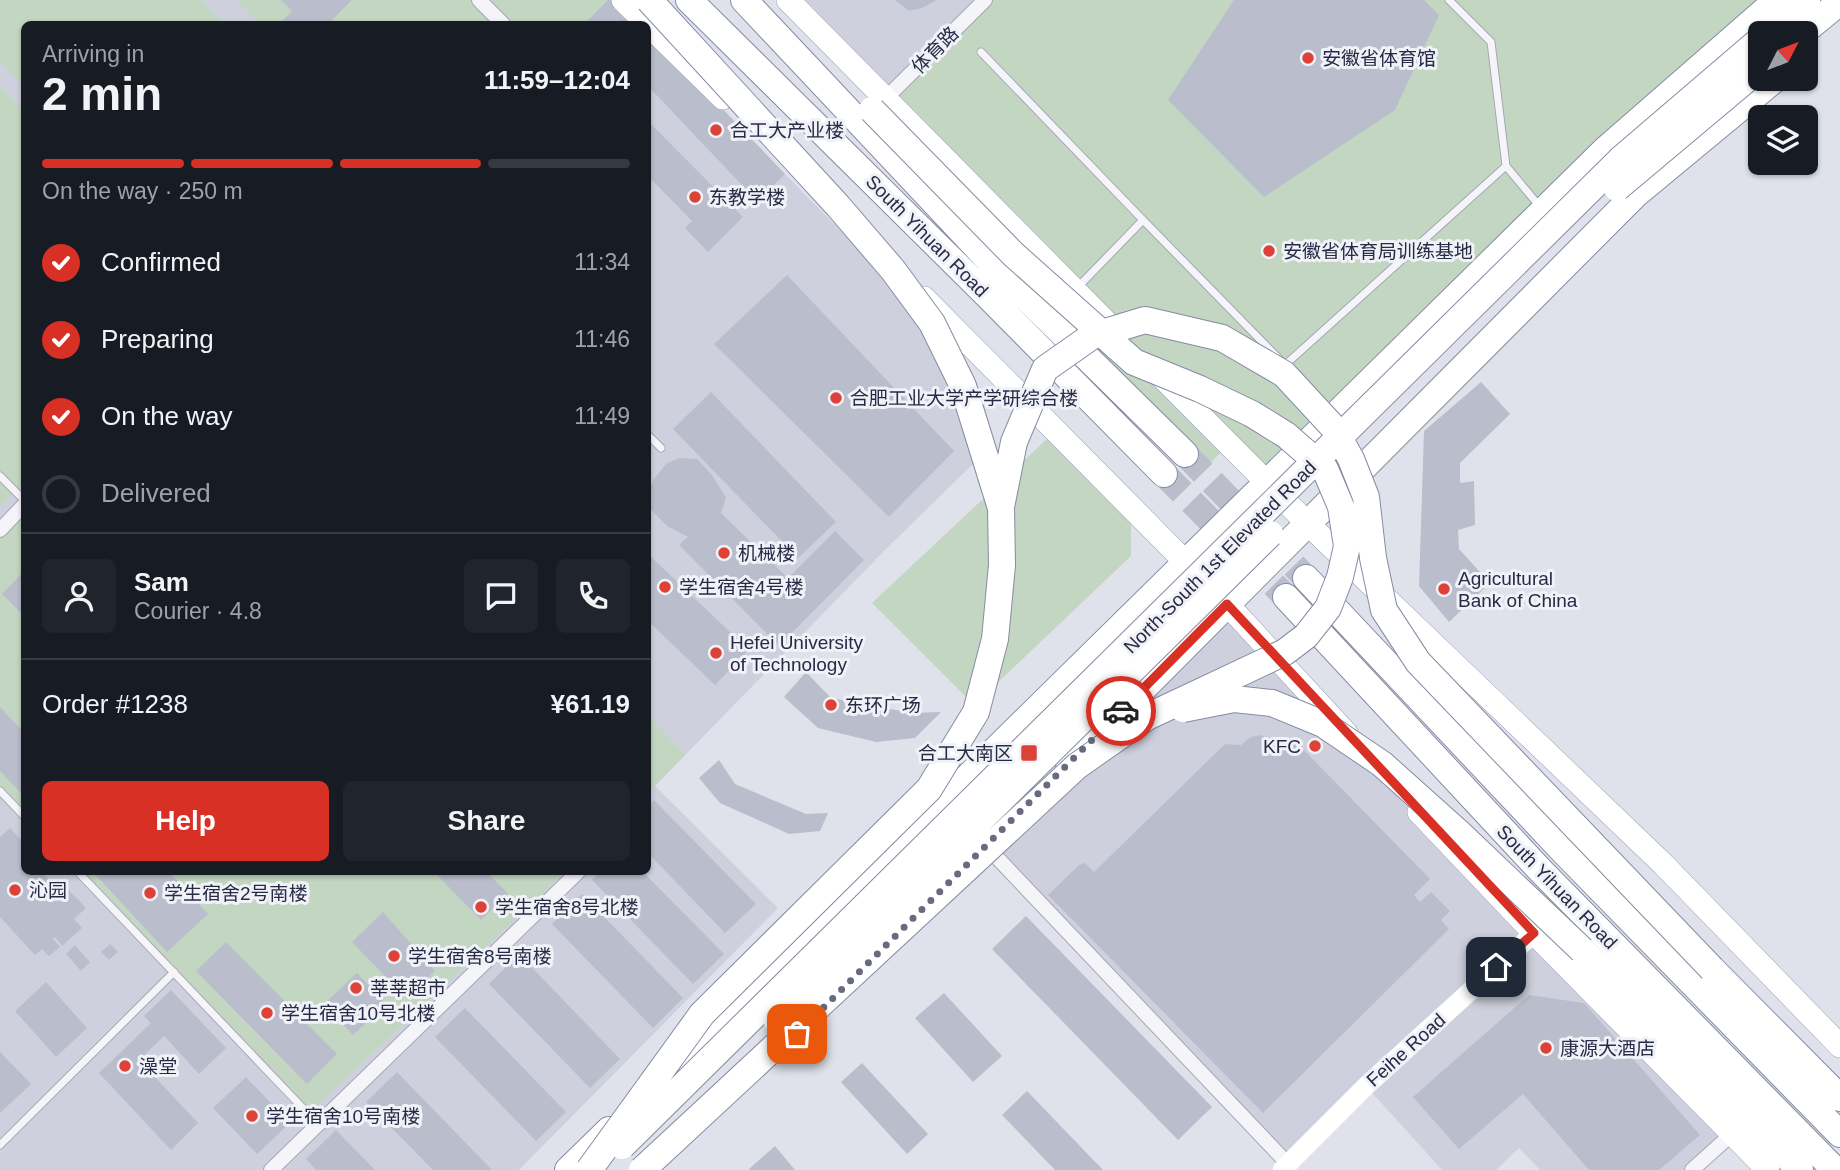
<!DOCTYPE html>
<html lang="en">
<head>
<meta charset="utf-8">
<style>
  body { margin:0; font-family:Helvetica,"Noto Sans SC",sans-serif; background:#20242c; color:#f1f3f6; height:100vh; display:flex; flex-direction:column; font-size:26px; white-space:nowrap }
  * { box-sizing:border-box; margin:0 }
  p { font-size:23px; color:#9ea1a6 }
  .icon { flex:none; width:38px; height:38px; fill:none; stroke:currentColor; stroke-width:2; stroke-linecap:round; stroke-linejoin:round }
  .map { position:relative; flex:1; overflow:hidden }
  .sheet { position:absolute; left:21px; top:21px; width:630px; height:854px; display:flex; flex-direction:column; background:#171b24; border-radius:10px; box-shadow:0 2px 5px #0004 }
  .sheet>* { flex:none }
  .needle { width:46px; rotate:48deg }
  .tools { position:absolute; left:1748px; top:21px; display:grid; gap:14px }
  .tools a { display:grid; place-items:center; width:70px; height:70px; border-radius:10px; background:#171b24; box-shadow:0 2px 5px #0004; font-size:35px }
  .pin { position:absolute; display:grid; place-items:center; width:60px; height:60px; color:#fff; margin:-30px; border-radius:14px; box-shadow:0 4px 10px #0006 }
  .courier { position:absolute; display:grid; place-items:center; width:70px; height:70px; margin:-35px; border:5px solid #d93025; border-radius:50%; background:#fff; color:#222; box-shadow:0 2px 9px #0007 }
  .headline em { font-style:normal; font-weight:700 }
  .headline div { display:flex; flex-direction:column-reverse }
  .headline { display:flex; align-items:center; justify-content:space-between; height:119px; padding:0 21px }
  h1 { font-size:46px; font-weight:700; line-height:52px }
  .bar { display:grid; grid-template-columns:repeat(4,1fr); gap:10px 7px; align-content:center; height:84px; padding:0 21px }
  .bar i { height:9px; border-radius:5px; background:#363941 }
  .bar .current { background:#d93025 }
  .bar p { grid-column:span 4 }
  .line { display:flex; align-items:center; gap:18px; padding:0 21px; border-top:2px solid #363941 }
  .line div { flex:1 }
  .round { display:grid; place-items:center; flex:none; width:74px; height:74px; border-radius:10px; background:#20242c }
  ol { padding:0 21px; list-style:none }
  li { display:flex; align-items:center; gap:21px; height:77px }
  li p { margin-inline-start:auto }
  li .icon { padding:7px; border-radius:50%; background:#d93025; color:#fff; stroke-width:4 }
  li:last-child { color:#9ea1a6 }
  li i { width:38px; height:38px; border:4px solid #363941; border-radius:50% }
  .button { display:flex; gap:14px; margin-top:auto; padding:14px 21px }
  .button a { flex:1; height:80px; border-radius:10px; background:#d93025; color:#fff; font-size:28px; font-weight:700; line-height:80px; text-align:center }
  .button a+a { background:#20242c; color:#f1f3f6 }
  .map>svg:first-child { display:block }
  .built { fill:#ced1dd }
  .green { fill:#c2d6c1 }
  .building { fill:#babdcb }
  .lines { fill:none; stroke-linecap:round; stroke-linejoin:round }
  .highway-tunnel { stroke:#bbbdca; stroke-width:26; stroke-dasharray:26 13; stroke-linecap:butt }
  .lane-casing { stroke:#a5a7b6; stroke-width:9 }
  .street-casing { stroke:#a5a7b6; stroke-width:16 }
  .primary-casing { stroke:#9ea3b8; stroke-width:24 }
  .highway-casing { stroke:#868ba3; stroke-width:28 }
  .lane { stroke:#f4f4f9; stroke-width:7 }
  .street { stroke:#f4f4f9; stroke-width:14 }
  .secondary { stroke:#fff; stroke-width:19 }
  .primary { stroke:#fff; stroke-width:23 }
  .highway { stroke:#fff; stroke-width:26 }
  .highway-bridge-casing { stroke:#868ba3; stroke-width:28; stroke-linecap:butt }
  .highway-bridge { stroke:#fff; stroke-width:26 }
  .done { stroke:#686b7f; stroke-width:7; stroke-dasharray:0 12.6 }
  .route { stroke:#d93025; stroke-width:9 }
  .poi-dot { fill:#dd4238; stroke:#f0f2f8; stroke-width:2.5 }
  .labels { text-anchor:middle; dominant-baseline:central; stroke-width:6; stroke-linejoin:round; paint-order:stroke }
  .street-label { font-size:19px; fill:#272b45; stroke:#f0f2f8 }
  .poi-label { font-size:19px; fill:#272b45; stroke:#f0f2f8; text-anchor:start }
</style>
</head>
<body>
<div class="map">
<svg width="1840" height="1170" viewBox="0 0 1840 1170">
  <rect width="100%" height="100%" fill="#e0e2eb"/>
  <path class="built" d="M 0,0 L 618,0 L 641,24 L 24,24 L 24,872 L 648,872 L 648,31 L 785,174 L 962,354 L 974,463 L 884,551 L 655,786 L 778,908 L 519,1170 L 0,1170 Z
    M 788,0 L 985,0 L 885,99 Z
    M 1227,604 L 1732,1134 L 1692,1170 L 1540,1170 L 1519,1148 L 1496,1170 L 1442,1170 L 1366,1086 L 1288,1164 L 986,846 Z"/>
  <path class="green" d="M 0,0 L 201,0 L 225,24 L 24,24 L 24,86 L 0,61 Z
    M 236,0 L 618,0 L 620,2 L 597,24 L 260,24 Z
    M 985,0 L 1777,0 L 1268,482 L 1229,445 L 1210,463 L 869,121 Z
    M 0,86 L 24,111 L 24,482 L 0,506 Z
    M 1048,438 L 1131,518 L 1131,556 L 974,705 L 872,603 Z
    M 24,505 L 24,817 L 0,792 L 0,529 Z
    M 648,715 L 685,755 L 648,793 Z
    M 76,872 L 565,872 L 308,1114 Z"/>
  <path class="building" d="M 281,0 L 352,0 L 329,23 L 330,24 L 279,24 L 292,11 Z
    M 608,0 L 618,0 L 641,24 L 588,24 L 586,22 Z
    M 895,0 L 937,0 L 922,8 L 909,11 Z
    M 1234,0 L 1424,0 L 1439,15 L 1395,110 L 1264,197 L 1168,100 Z
    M 648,31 L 785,174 L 757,201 L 648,86 Z
    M 648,121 L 743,217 L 708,252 L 685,228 L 692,221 L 648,176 Z
    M 787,275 L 954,451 L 889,517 L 714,344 Z
    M 1481,382 L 1510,414 L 1460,463 L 1460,483 L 1474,481 L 1475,525 L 1458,530 L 1459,549 L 1490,583 L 1449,622 L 1419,586 L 1424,431 Z
    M 711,392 L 836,522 L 798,558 L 673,429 Z
    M 679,458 L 697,459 L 712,475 L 726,498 L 721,513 L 788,578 L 835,531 L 864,560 L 779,646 L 679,545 L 688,537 L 667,526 L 649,508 L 648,492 L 654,479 L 666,464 Z
    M 648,554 L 749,650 L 715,685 L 648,621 Z
    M 24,571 L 24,616 L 2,594 Z
    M 806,672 L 831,698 L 912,713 L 941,712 L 915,738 L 876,742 L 818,728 L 784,697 Z
    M 0,707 L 24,733 L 24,794 L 23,795 L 0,771 Z
    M 1262,735 L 1273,741 L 1278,747 L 1297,743 L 1430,879 L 1414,895 L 1420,902 L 1431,892 L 1450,911 L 1441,920 L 1449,929 L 1263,1113 L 1048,895 L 1079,865 L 1085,863 L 1094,872 L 1225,744 L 1241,745 L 1251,737 Z
    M 719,760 L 735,784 L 806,814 L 828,813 L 820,831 L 789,834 L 720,803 L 699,778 Z
    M 654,800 L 756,904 L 725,933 L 648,853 L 648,806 Z
    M 10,828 L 24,843 L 24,872 L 42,872 L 58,889 L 63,884 L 86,908 L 74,919 L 82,928 L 62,946 L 55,937 L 53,939 L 60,947 L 49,956 L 42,949 L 35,955 L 0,917 L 0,837 Z
    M 93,872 L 169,872 L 208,914 L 167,952 Z
    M 434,872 L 486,872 L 508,893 L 481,920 Z
    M 600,872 L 643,872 L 724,954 L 693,984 L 592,880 Z
    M 582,894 L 683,998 L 653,1028 L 552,924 Z
    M 383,912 L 435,971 L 407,999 L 352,942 Z
    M 1026,916 L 1212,1107 L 1178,1140 L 992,949 Z
    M 226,942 L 337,1054 L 307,1084 L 196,971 Z
    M 110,944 L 118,952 L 109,960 L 101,952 Z
    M 75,945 L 90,962 L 81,971 L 66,954 Z
    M 519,954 L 620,1059 L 590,1088 L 489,984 Z
    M 357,973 L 386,1004 L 353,1035 L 324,1004 Z
    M 46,982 L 87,1028 L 56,1057 L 15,1011 Z
    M 171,990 L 226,1048 L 199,1074 L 164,1036 L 139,1060 L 198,1123 L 171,1150 L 99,1073 L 151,1023 L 144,1016 Z
    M 944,993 L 1002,1056 L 973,1082 L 915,1018 Z
    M 1529,995 L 1584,1003 L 1700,1135 L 1659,1170 L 1589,1170 L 1523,1094 L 1459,1149 L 1413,1097 Z
    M 465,1008 L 566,1112 L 536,1141 L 435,1037 Z
    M 0,1052 L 31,1084 L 0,1113 Z
    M 862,1063 L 928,1134 L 907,1154 L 841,1082 Z
    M 397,1072 L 492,1170 L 433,1170 L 366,1102 Z
    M 246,1077 L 290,1123 L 257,1154 L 213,1108 Z
    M 1027,1091 L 1103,1170 L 1055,1170 L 1002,1115 Z
    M 336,1130 L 375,1170 L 316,1170 L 306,1159 Z
    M 775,1146 L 795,1170 L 750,1170 L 749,1169 Z"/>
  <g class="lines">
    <path class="highway-tunnel" d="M 1185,454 L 1306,578
      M 1164,474 L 1286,597"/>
    <g class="lane-casing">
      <path id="lane" d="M 1449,0 L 1491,42 L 1506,166 L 1541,208
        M 981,52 L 1143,220
        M 1078,287 L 1143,220 L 1285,365 L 1506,166
        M 648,435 L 661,448
        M 0,476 L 24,500
        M 0,791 L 24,816
        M 78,872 L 318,1124
        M 0,1145 L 174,972"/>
    </g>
    <g class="street-casing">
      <path id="street" d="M 479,0 L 503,24
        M 885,99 L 985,0
        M 0,530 L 24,505
        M 986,846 L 1288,1164
        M 271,1170 L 578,872
        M 1692,1170 L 1732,1134"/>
    </g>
    <g class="primary-casing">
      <path id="primary" d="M 623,0 L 723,98
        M 788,0 L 1110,326
        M 924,298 L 1227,604 L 1346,733
        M 1157,372 L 1307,523 L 1663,864 L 1840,1046
        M 1419,812 L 1534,933 L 1768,1170"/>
    </g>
    <g class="highway-casing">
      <path id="highway" d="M 689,0 L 983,291 L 1164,474
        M 744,0 L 1001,273 L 1185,454
        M 1768,33 L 1807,0
        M 1802,33 L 1840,2
        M 1306,578 L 1564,852 L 1840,1134
        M 1286,597 L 1541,871 L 1835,1170
        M 1069,763 L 1635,195 L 1775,79
        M 1582,950 L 1800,1170
        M 1712,969 L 1840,1098
        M 671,1069 L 1606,149 L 1777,0
        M 568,1170 L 609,1130"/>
    </g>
    <use href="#lane" class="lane"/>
    <use href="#street" class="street"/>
    <path class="secondary" d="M 1282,1170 L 1366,1086 L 1534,933"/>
    <use href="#primary" class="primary"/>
    <use href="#highway" class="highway"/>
    <g class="highway-bridge-casing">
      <path id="highway-bridge" d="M 649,0 L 838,206 L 893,270 L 932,323 L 963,386 L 1000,505
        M 1617,188 L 1760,68
        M 1183,709 L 1234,699 L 1272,703 L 1323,724 L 1382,764 L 1459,833 L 1582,950
        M 777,1021 L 1270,534
        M 622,1146 L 1621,159 L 1760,40
        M 589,1170 L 702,1014 L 929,789 L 976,712 L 995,639 L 1002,565 L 1001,507 L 1014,442 L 1045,369 L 1092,336 L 1145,320 L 1222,338 L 1284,374 L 1333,427 L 1351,459 L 1366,497 L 1373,558 L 1384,610 L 1418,662 L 1712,969
        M 642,1170 L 1077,766 L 1147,717 L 1285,652 L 1306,636 L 1328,608 L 1340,577 L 1347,546 L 1341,507 L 1325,469 L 1286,435 L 1252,414 L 1200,389 L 1134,362 L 1013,254 L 872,110"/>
    </g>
    <use href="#highway-bridge" class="highway-bridge"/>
  </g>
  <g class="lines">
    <path class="done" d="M 797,1034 L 1121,711"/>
    <path class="route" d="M 1121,711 L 1227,604 L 1534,933 L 1496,967"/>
  </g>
  <g class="poi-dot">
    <circle cx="1308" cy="58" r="7"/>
    <circle cx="716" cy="130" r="7"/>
    <circle cx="695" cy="197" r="7"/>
    <circle cx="1269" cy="251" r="7"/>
    <circle cx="836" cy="398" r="7"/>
    <circle cx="724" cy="553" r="7"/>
    <circle cx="665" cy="587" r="7"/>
    <circle cx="1444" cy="589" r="7"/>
    <circle cx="716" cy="653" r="7"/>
    <circle cx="831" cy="705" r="7"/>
    <circle cx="1315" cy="746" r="7"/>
    <rect x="1020" y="744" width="18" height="18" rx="3.5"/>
    <circle cx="15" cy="890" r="7"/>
    <circle cx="150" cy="893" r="7"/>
    <circle cx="481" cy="907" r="7"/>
    <circle cx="394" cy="956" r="7"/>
    <circle cx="356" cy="988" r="7"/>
    <circle cx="267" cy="1013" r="7"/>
    <circle cx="1546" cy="1048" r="7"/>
    <circle cx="125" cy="1066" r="7"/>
    <circle cx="252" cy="1116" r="7"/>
  </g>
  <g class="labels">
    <g class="street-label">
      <text transform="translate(935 50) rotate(-45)">体育路</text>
      <text transform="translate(927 236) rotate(45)">South Yihuan Road</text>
      <text transform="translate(1220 557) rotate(-45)">North-South 1st Elevated Road</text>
      <text transform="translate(1557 887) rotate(46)">South Yihuan Road</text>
      <text transform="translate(1406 1050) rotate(-42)">Feihe Road</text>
    </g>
    <g class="poi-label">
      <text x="1322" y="58">安徽省体育馆</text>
      <text x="730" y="130">合工大产业楼</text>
      <text x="709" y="197">东教学楼</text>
      <text x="1283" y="251">安徽省体育局训练基地</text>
      <text x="850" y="398">合肥工业大学产学研综合楼</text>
      <text x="738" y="553">机械楼</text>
      <text x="1458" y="578">Agricultural<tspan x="1458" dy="22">Bank of China</tspan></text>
      <text x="679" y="587">学生宿舍4号楼</text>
      <text x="730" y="642">Hefei University<tspan x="730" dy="22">of Technology</tspan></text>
      <text x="845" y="705">东环广场</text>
      <text x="1301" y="746" text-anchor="end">KFC</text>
      <text x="1013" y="753" text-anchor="end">合工大南区</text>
      <text x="29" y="890">沁园</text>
      <text x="164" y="893">学生宿舍2号南楼</text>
      <text x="495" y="907">学生宿舍8号北楼</text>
      <text x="408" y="956">学生宿舍8号南楼</text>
      <text x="370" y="988">莘莘超市</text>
      <text x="281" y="1013">学生宿舍10号北楼</text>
      <text x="1560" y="1048">康源大酒店</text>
      <text x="139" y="1066">澡堂</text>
      <text x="266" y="1116">学生宿舍10号南楼</text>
    </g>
  </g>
</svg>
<div class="tools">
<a><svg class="needle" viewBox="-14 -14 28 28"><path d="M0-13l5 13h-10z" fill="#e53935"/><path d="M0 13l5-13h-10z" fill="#9ea1a6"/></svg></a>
<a><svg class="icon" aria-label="layers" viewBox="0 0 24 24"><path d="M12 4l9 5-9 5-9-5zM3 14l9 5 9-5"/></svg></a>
</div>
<div class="pin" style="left:797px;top:1034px;background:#ea580c"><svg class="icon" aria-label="bag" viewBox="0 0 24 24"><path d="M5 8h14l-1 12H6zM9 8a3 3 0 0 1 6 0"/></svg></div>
<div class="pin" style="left:1496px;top:967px;background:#1f2937"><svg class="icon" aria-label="home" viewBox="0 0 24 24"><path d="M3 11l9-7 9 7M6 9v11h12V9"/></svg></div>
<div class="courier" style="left:1121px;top:711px"><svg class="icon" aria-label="car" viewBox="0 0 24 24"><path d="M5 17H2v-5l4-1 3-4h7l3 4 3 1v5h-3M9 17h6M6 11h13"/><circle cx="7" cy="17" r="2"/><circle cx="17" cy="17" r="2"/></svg></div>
<section class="sheet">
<div class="headline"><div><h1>2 min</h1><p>Arriving in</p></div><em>11:59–12:04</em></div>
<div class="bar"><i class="current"></i><i class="current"></i><i class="current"></i><i></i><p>On the way · 250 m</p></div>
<ol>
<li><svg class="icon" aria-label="check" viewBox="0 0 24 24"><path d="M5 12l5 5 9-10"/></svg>Confirmed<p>11:34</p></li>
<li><svg class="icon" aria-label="check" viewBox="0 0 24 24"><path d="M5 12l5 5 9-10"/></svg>Preparing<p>11:46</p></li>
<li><svg class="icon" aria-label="check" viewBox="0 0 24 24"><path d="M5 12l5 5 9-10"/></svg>On the way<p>11:49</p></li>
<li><i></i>Delivered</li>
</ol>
<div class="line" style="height:126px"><a class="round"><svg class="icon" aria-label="person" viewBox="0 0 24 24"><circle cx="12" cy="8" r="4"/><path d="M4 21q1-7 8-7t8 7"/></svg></a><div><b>Sam</b><p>Courier · 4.8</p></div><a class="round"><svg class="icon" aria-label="chat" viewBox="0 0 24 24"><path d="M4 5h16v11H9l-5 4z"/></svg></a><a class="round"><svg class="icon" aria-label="phone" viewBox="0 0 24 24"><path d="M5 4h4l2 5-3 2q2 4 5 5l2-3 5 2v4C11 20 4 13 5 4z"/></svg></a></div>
<div class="line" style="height:91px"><div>Order #1238</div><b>¥61.19</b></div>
<div class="button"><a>Help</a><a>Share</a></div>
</section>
</div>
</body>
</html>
